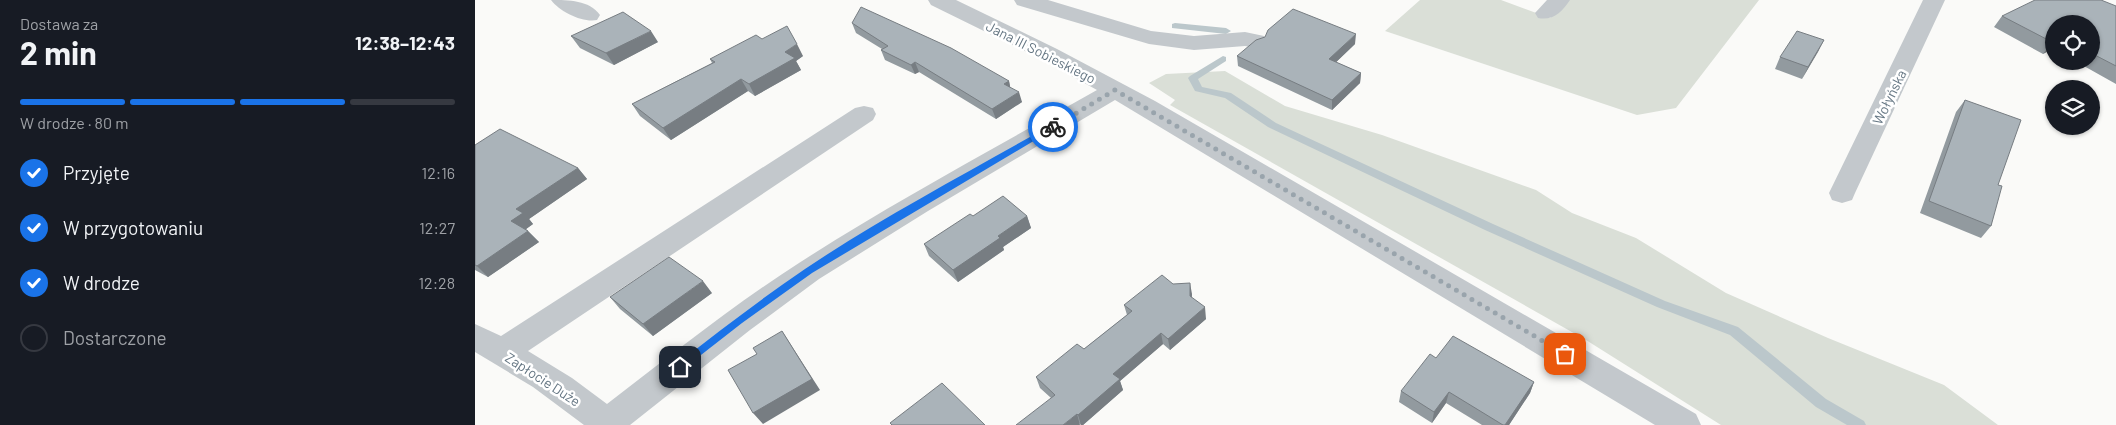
<!DOCTYPE html>
<html lang="pl">
<head>
<meta charset="utf-8">
<style>
  body { margin:0; font-family:Barlow,sans-serif; background:#20242c; color:#f1f3f6; height:100vh; display:flex; flex-direction:column; font-size:19px; white-space:nowrap }
  * { box-sizing:border-box; margin:0 }
  p { font-size:16px; color:#9ea1a6 }
  .icon { flex:none; width:28px; height:28px; fill:none; stroke:currentColor; stroke-width:2; stroke-linecap:round; stroke-linejoin:round }
  .map { position:relative; flex:1; overflow:hidden }
  .side { display:flex; flex-direction:column; background:#171b24; width:475px }
  .side>* { flex:none }
  .controls { position:absolute; left:1570px; top:15px; display:grid; gap:10px }
  .controls a { display:grid; place-items:center; width:55px; height:55px; border-radius:50%; background:#171b24; box-shadow:0 1px 4px #0004; font-size:25px }
  .pin { position:absolute; display:grid; place-items:center; width:42px; height:42px; color:#fff; margin:-21px; border-radius:10px; box-shadow:0 2px 8px #0006 }
  .courier { position:absolute; display:grid; place-items:center; width:50px; height:50px; margin:-25px; border:4px solid #1a73e8; border-radius:50%; background:#fff; color:#222; box-shadow:0 1px 6px #0007 }
  .summary em { font-style:normal; font-weight:700 }
  .summary div { display:flex; flex-direction:column-reverse }
  .summary { display:flex; align-items:center; justify-content:space-between; height:85px; padding:0 20px }
  h1 { font-size:32px; font-weight:700; line-height:38px }
  .bar { display:grid; grid-template-columns:repeat(4,1fr); gap:8px 5px; align-content:center; height:60px; padding:0 20px }
  .bar i { height:6px; border-radius:4px; background:#363941 }
  .bar .current { background:#1a73e8 }
  .bar p { grid-column:span 4 }
  ol { padding:0 20px; list-style:none }
  li { display:flex; align-items:center; gap:15px; height:55px }
  li p { margin-inline-start:auto }
  li .icon { padding:5px; border-radius:50%; background:#1a73e8; color:#fff; stroke-width:4 }
  li:last-child { color:#9ea1a6 }
  li i { width:28px; height:28px; border:2px solid #363941; border-radius:50% }
  main { display:flex; flex:1; min-height:0 }
  .map>svg:first-child { display:block }
  .green { fill:#dadfd7 }
  .lines { fill:none; stroke-linecap:round; stroke-linejoin:round }
  .stream { fill:#bbc7cb; fill-rule:evenodd }
  .minor { fill:#c3c8cc; fill-rule:evenodd }
  .wall { fill:#929a9f }
  .shaded-wall { fill:#777d82 }
  .building { fill:#aab3b9; stroke:#777d82 }
  .route { fill:#1a73e8 }
  .done { stroke:#99a4ac; stroke-width:5; stroke-dasharray:0 9 }
  .labels { text-anchor:middle; dominant-baseline:central; stroke-width:5; stroke-linejoin:round; paint-order:stroke }
  .street-label { font-size:14px; fill:#657683; stroke:#fff }
</style>
</head>
<body>
<main>
<section class="side">
<div class="summary"><div><h1>2 min</h1><p>Dostawa za</p></div><em>12:38–12:43</em></div>
<div class="bar"><i class="current"></i><i class="current"></i><i class="current"></i><i></i><p>W drodze · 80 m</p></div>
<ol>
<li><svg class="icon" aria-label="check" viewBox="0 0 24 24"><path d="M5 12l5 5 9-10"/></svg>Przyjęte<p>12:16</p></li>
<li><svg class="icon" aria-label="check" viewBox="0 0 24 24"><path d="M5 12l5 5 9-10"/></svg>W przygotowaniu<p>12:27</p></li>
<li><svg class="icon" aria-label="check" viewBox="0 0 24 24"><path d="M5 12l5 5 9-10"/></svg>W drodze<p>12:28</p></li>
<li><i></i>Dostarczone</li>
</ol>
</section>
<div class="map">
<svg width="1641" height="425" viewBox="0 0 1641 425">
  <rect width="100%" height="100%" fill="#fafaf8"/>
  <path class="green" d="M 945,0 L 1026,0 L 1075,18 L 1092,0 L 1284,0 L 1201,108 L 1162,115 L 910,31 Z
    M 750,71 L 810,106 L 907,135 L 1061,190 L 1097,213 L 1161,238 L 1251,293 L 1353,338 L 1469,385 L 1523,425 L 1246,425 L 1111,340 L 695,105 L 700,100 L 674,83 L 691,74 Z"/>
  <g class="lines">
    <path class="stream" d="M 700,23 L 751,28 L 756,31 L 751,34 L 697,28 L 697,24 Z
      M 748,56 L 751,57 L 751,61 L 723,79 L 727,87 L 756,93 L 801,123 L 1018,224 L 1190,301 L 1263,327 L 1351,399 L 1389,421 L 1391,425 L 1372,425 L 1341,407 L 1255,335 L 1182,307 L 1010,230 L 793,127 L 750,98 L 720,91 L 713,78 L 715,76 Z"/>
    <path class="minor" d="M 76,0 C 94,0 114,0 125,15 L 122,20 C 108,23 85,12 76,0 Z
      M 453,0 L 481,0 L 582,49 L 680,101 L 1221,414 L 1226,425 L 1180,425 L 640,100 L 453,211 L 344,279 L 275,330 L 155,425 L 109,425 L 58,387 L 0,352 L 0,324 L 26,336 L 380,108 L 389,106 L 398,108 L 401,114 L 398,120 L 53,351 L 97,378 L 132,404 C 195,356 257,306 324,263 C 420,201 522,147 622,90 L 566,59 L 456,5 Z
      M 539,0 L 573,0 L 676,31 L 719,36 L 770,32 L 789,36 L 792,41 L 789,46 L 781,48 L 770,46 L 719,50 L 674,44 L 542,5 Z
      M 1072,0 L 1095,0 C 1087,12 1078,21 1063,18 L 1060,13 Z
      M 1448,0 L 1470,0 L 1380,193 L 1377,200 L 1367,203 L 1357,200 L 1354,193 Z"/>
  </g>
  <path class="wall" d="M 1641,6 L 1641,84 L 1600,61 L 1616,61 L 1616,24 L 1579,24 L 1579,50 L 1577,49 L 1568,54 L 1519,27 L 1527,16 Z
    M 377,23 L 534,81 L 535,87 L 547,102 L 521,119 L 444,72 L 440,74 L 410,60 L 406,50 L 407,49 L 381,33 Z
    M 96,36 L 183,42 L 139,65 L 105,48 Z
    M 287,39 L 328,56 L 321,61 L 326,70 L 280,96 L 273,91 L 196,140 L 165,116 L 157,104 L 237,63 L 235,59 Z
    M 1349,40 L 1327,79 L 1300,69 L 1305,57 Z
    M 880,44 L 861,62 L 886,73 L 885,83 L 857,110 L 763,66 L 762,56 Z
    M 1490,100 L 1523,185 L 1516,226 L 1506,238 L 1445,213 L 1481,112 Z
    M 0,145 L 103,168 L 112,179 L 54,219 L 58,224 L 51,229 L 64,242 L 13,277 L 0,270 Z
    M 498,216 L 552,216 L 556,228 L 528,247 L 529,250 L 483,282 L 454,256 L 449,244 Z
    M 698,284 L 717,294 L 717,298 L 731,319 L 695,350 L 688,344 L 645,381 L 648,390 L 608,425 L 606,425 L 565,388 L 561,377 L 609,349 L 652,315 L 649,305 Z
    M 237,293 L 178,336 L 145,309 L 135,297 Z
    M 961,358 L 1059,382 L 1055,393 L 1034,425 L 1007,425 L 971,403 L 957,423 L 924,402 L 926,391 Z"/>
  <path class="shaded-wall" d="M 176,31 L 183,42 L 139,65 L 131,53 Z
    M 881,34 L 880,44 L 854,69 L 854,59 Z
    M 1349,40 L 1343,52 L 1327,79 L 1333,67 Z
    M 1579,41 L 1579,48 L 1577,49 L 1568,54 L 1577,42 Z
    M 322,44 L 328,56 L 321,61 L 326,70 L 280,96 L 274,84 L 310,52 Z
    M 440,62 L 444,72 L 440,74 L 436,65 Z
    M 886,73 L 885,83 L 857,110 L 857,100 Z
    M 266,79 L 273,91 L 196,140 L 188,128 Z
    M 534,81 L 536,91 L 529,84 Z
    M 544,92 L 547,102 L 521,119 L 517,109 Z
    M 103,168 L 112,179 L 54,219 L 58,224 L 47,232 L 36,221 L 41,209 Z
    M 552,216 L 556,228 L 528,247 L 529,250 L 483,282 L 478,270 L 523,236 Z
    M 53,231 L 64,242 L 13,277 L 2,266 Z
    M 228,281 L 237,293 L 178,336 L 168,324 Z
    M 715,283 L 717,294 L 716,307 L 715,296 Z
    M 730,307 L 731,319 L 695,350 L 693,339 Z
    M 307,331 L 345,390 L 288,424 L 278,413 Z
    M 686,333 L 688,344 L 645,381 L 648,390 L 608,425 L 606,425 L 603,415 L 638,374 Z
    M 1059,382 L 1055,393 L 1034,425 L 1030,425 Z
    M 974,392 L 971,403 L 957,423 L 959,412 Z
    M 602,414 L 605,425 L 588,425 Z"/>
  <path class="building" d="M 1560,0 L 1626,0 L 1641,6 L 1641,66 L 1616,53 L 1616,24 L 1579,24 L 1579,41 L 1577,42 L 1527,16 Z
    M 386,7 L 476,48 L 534,81 L 529,84 L 544,92 L 517,109 L 440,62 L 436,65 L 406,50 L 413,46 L 377,23 Z
    M 818,9 L 881,34 L 854,59 L 886,73 L 857,100 L 762,56 L 781,40 L 790,37 L 793,30 Z
    M 148,12 L 176,31 L 131,53 L 96,36 Z
    M 312,26 L 322,44 L 310,52 L 320,58 L 274,84 L 266,79 L 188,128 L 157,104 L 240,62 L 235,59 L 281,35 L 287,39 Z
    M 1322,31 L 1349,40 L 1333,67 L 1305,57 Z
    M 1490,100 L 1546,120 L 1523,185 L 1527,186 L 1516,226 L 1454,201 Z
    M 25,129 L 103,168 L 41,209 L 48,213 L 36,221 L 53,231 L 2,266 L 0,265 L 0,145 Z
    M 528,196 L 552,216 L 523,236 L 525,238 L 478,270 L 449,244 L 495,214 L 498,216 Z
    M 194,257 L 228,281 L 168,324 L 135,297 Z
    M 687,275 L 698,284 L 715,283 L 715,296 L 730,307 L 693,339 L 686,333 L 638,374 L 645,379 L 603,415 L 602,414 L 588,425 L 541,425 L 580,395 L 561,377 L 602,344 L 609,349 L 657,311 L 649,305 Z
    M 307,331 L 337,379 L 278,413 L 253,370 L 282,354 L 278,348 Z
    M 978,336 L 1059,382 L 1030,425 L 1028,425 L 974,392 L 959,412 L 926,391 L 955,354 L 961,358 Z
    M 467,383 L 510,425 L 417,425 L 415,423 Z"/>
  <path class="route" d="M 576,125 L 582,127 L 337,273 L 267,323 L 208,369 L 202,369 L 202,364 C 244,331 286,299 330,269 C 409,216 494,172 576,125 Z"/>
  <g class="lines">
    <path class="done" d="M 578,127 L 640,90 L 1090,354"/>
  </g>
  <g class="labels">
    <g class="street-label">
      <text transform="translate(566 52) rotate(27)">Jana III Sobieskiego</text>
      <text transform="translate(1414 97) rotate(-64)">Wołyńska</text>
      <text transform="translate(68 379) rotate(33)">Zapłocie Duże</text>
    </g>
  </g>
</svg>
<div class="controls">
<a><svg class="icon" aria-label="locate" viewBox="0 0 24 24"><circle cx="12" cy="12" r="6"/><path d="M12 2v4M12 18v4M2 12h4M18 12h4"/></svg></a>
<a><svg class="icon" aria-label="layers" viewBox="0 0 24 24"><path d="M12 4l9 5-9 5-9-5zM3 14l9 5 9-5"/></svg></a>
</div>
<div class="pin" style="left:1090px;top:354px;background:#ea580c"><svg class="icon" aria-label="bag" viewBox="0 0 24 24"><path d="M5 8h14l-1 12H6zM9 8a3 3 0 0 1 6 0"/></svg></div>
<div class="pin" style="left:205px;top:367px;background:#1f2937"><svg class="icon" aria-label="home" viewBox="0 0 24 24"><path d="M3 11l9-7 9 7M6 9v11h12V9"/></svg></div>
<div class="courier" style="left:578px;top:127px"><svg class="icon" aria-label="bike" viewBox="0 0 24 24"><circle cx="6" cy="16" r="4"/><circle cx="18" cy="16" r="4"/><path d="M6 16l4-8h5l3 8M10 8l3 8H6M13 5h3"/></svg></div>
</div>
</main>
</body>
</html>
